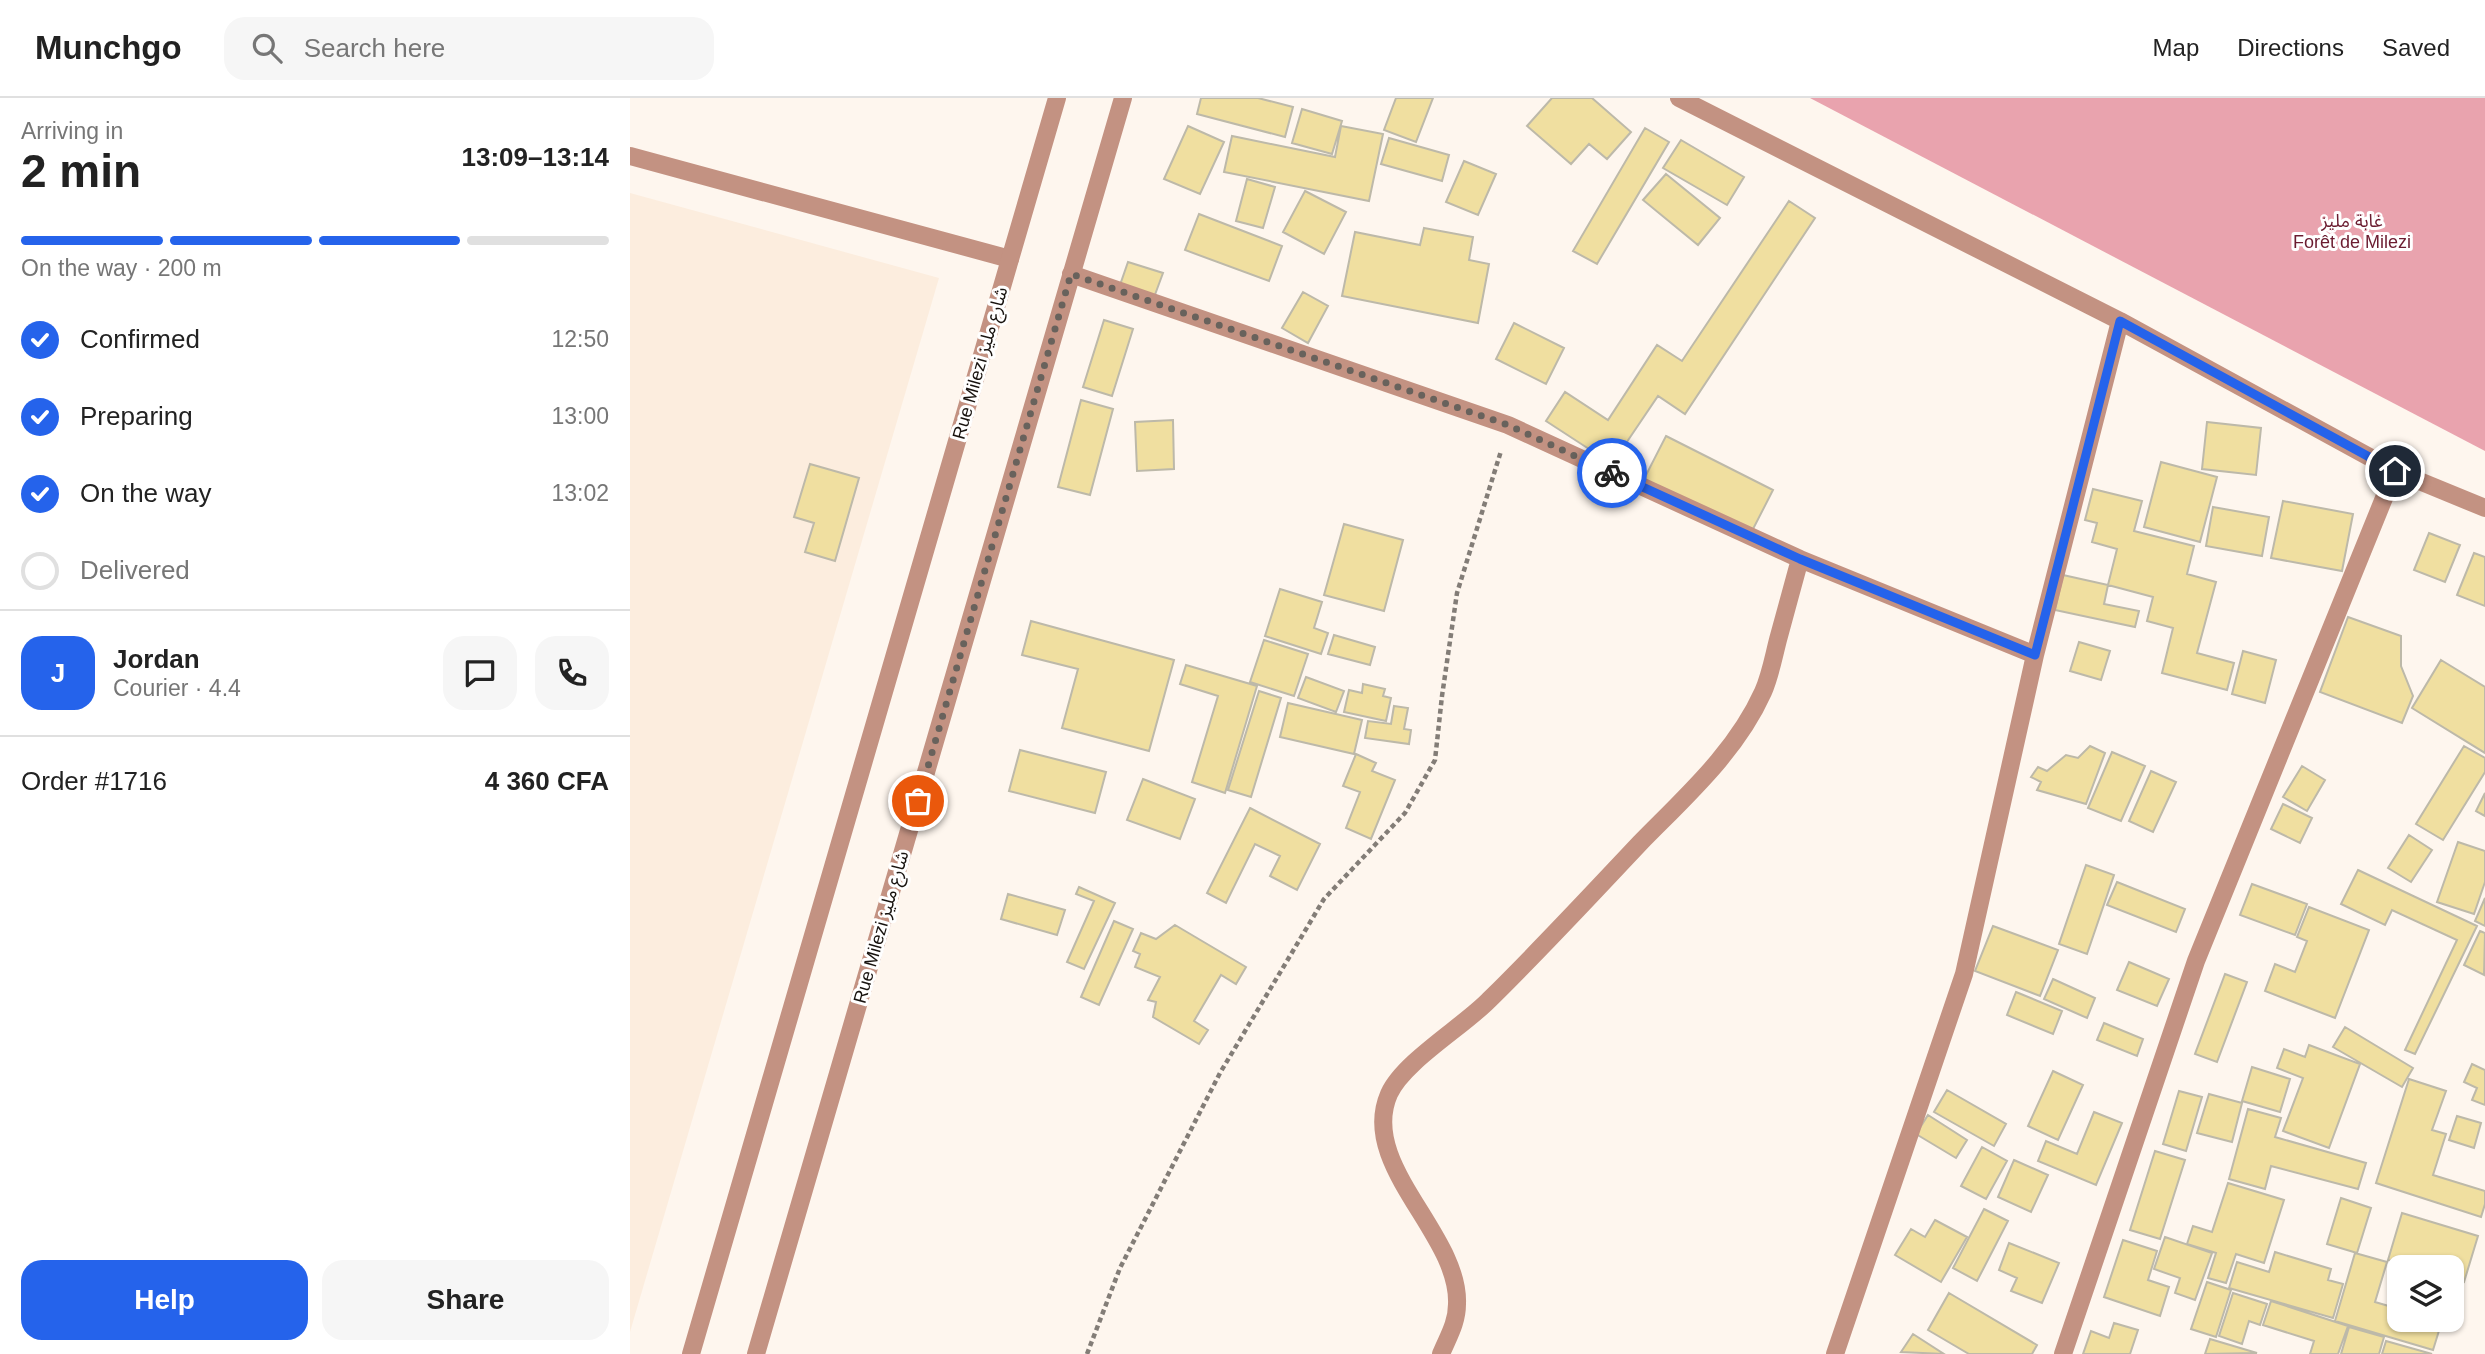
<!DOCTYPE html>
<html lang="en">
<head>
<meta charset="utf-8">
<style>
  body { margin:0; font-family:Helvetica,"Noto Sans Arabic",sans-serif; background:#f6f6f6; color:#222; height:100vh; display:flex; flex-direction:column; font-size:26px; white-space:nowrap }
  * { box-sizing:border-box; margin:0 }
  p { font-size:23px; color:#767676 }
  .icon { flex:none; width:38px; height:38px; fill:none; stroke:currentColor; stroke-width:2; stroke-linecap:round; stroke-linejoin:round }
  .map { position:relative; flex:1; overflow:hidden }
  .drawer { display:flex; flex-direction:column; background:#fff; width:630px }
  .drawer>* { flex:none }
  .fabs { position:absolute; left:1757px; top:1157px; display:grid; gap:14px }
  .fabs a { display:grid; place-items:center; width:77px; height:77px; border-radius:14px; background:#fff; box-shadow:0 2px 5px #0004; font-size:35px }
  .pin { position:absolute; display:grid; place-items:center; width:60px; height:60px; color:#fff; margin:-30px; border:4px solid #fff; border-radius:50%; box-shadow:0 2px 7px #0007 }
  .courier { position:absolute; display:grid; place-items:center; width:70px; height:70px; margin:-35px; border:5px solid #2563eb; border-radius:50%; background:#fff; color:#222; box-shadow:0 2px 9px #0007 }
  .head em { font-style:normal; font-weight:600 }
  .head div { display:flex; flex-direction:column-reverse }
  .head { display:flex; align-items:center; justify-content:space-between; height:119px; padding:0 21px }
  h1 { font-size:46px; font-weight:600; line-height:52px }
  .bar { display:grid; grid-template-columns:repeat(4,1fr); gap:10px 7px; align-content:center; height:84px; padding:0 21px }
  .bar i { height:9px; border-radius:5px; background:#e0e0e0 }
  .bar .active { background:#2563eb }
  .bar p { grid-column:span 4 }
  .line { display:flex; align-items:center; gap:18px; padding:0 21px; border-top:2px solid #e0e0e0 }
  .line div { flex:1 }
  .round { display:grid; place-items:center; flex:none; width:74px; height:74px; border-radius:21px; background:#f6f6f6 }
  ol { padding:0 21px; list-style:none }
  li { display:flex; align-items:center; gap:21px; height:77px }
  li p { margin-inline-start:auto }
  li .icon { padding:7px; border-radius:50%; background:#2563eb; color:#fff; stroke-width:4 }
  li:last-child { color:#767676 }
  li i { width:38px; height:38px; border:4px solid #e0e0e0; border-radius:50% }
  .button { display:flex; gap:14px; margin-top:auto; padding:14px 21px }
  .button a { flex:1; height:80px; border-radius:21px; background:#2563eb; color:#fff; font-size:28px; font-weight:600; line-height:80px; text-align:center }
  .button a+a { background:#f6f6f6; color:#222 }
  header { display:flex; align-items:center; gap:42px; box-sizing:border-box; height:98px; padding:0 35px; background:#fff; border-bottom:2px solid #e0e0e0 }
  header strong { font-size:33px }
  nav { display:flex; gap:38px; margin-inline-start:auto; font-size:24px }
  .search { width:490px; height:63px; background:#f6f6f6; display:flex; align-items:center; gap:18px; box-sizing:border-box; padding:0 24px; border-radius:21px; color:#767676; font-size:26px }
  main { display:flex; flex:1; min-height:0 }
  .map>svg:first-child { display:block }
  .built { fill:#fcedde }
  .forest { fill:#e9a3ae }
  .building { fill:#f0dfa0; stroke:#bdb9a9; stroke-width:2 }
  .lines { fill:none; stroke-linecap:round; stroke-linejoin:round }
  .path { stroke:#837d77; stroke-width:4.5; stroke-dasharray:5 3.5; stroke-linecap:butt }
  .minor { stroke:#c39282; stroke-width:18 }
  .tertiary { stroke:#c39282; stroke-width:18 }
  .done { stroke:#68625c; stroke-width:7; stroke-dasharray:0 12.6 }
  .route { stroke:#2563eb; stroke-width:9 }
  .labels { text-anchor:middle; dominant-baseline:central; stroke-width:6; stroke-linejoin:round; paint-order:stroke }
  .park-label { font-size:18px; fill:#6b1c30; stroke:#fff }
  .street-label { font-size:18px; fill:#17120e; stroke:#fff }
</style>
</head>
<body>
<header>
<strong>Munchgo</strong>
<div class="search"><svg class="icon" aria-label="search" viewBox="0 0 24 24"><circle cx="10" cy="10" r="6"/><path d="M15 15l6 6"/></svg>Search here</div>
<nav><a>Map</a><a>Directions</a><a>Saved</a></nav>
</header>
<main>
<section class="drawer">
<div class="head"><div><h1>2 min</h1><p>Arriving in</p></div><em>13:09–13:14</em></div>
<div class="bar"><i class="active"></i><i class="active"></i><i class="active"></i><i></i><p>On the way · 200 m</p></div>
<ol>
<li><svg class="icon" aria-label="check" viewBox="0 0 24 24"><path d="M5 12l5 5 9-10"/></svg>Confirmed<p>12:50</p></li>
<li><svg class="icon" aria-label="check" viewBox="0 0 24 24"><path d="M5 12l5 5 9-10"/></svg>Preparing<p>13:00</p></li>
<li><svg class="icon" aria-label="check" viewBox="0 0 24 24"><path d="M5 12l5 5 9-10"/></svg>On the way<p>13:02</p></li>
<li><i></i>Delivered</li>
</ol>
<div class="line" style="height:126px"><b class="round" style="background:#2563eb;color:#fff">J</b><div><b>Jordan</b><p>Courier · 4.4</p></div><a class="round"><svg class="icon" aria-label="chat" viewBox="0 0 24 24"><path d="M4 5h16v11H9l-5 4z"/></svg></a><a class="round"><svg class="icon" aria-label="phone" viewBox="0 0 24 24"><path d="M5 4h4l2 5-3 2q2 4 5 5l2-3 5 2v4C11 20 4 13 5 4z"/></svg></a></div>
<div class="line" style="height:91px"><div>Order #1716</div><b>4 360 CFA</b></div>
<div class="button"><a>Help</a><a>Share</a></div>
</section>
<div class="map">
<svg width="1855" height="1256" viewBox="0 0 1855 1256">
  <rect width="100%" height="100%" fill="#fef6ee"/>
  <path class="built" d="M 0,95 L 309,180 L 0,1234 Z"/>
  <path class="forest" d="M 1180,0 L 1855,0 L 1855,353 Z"/>
  <path class="building" d="M 571,0 L 628,0 L 663,9 L 655,39 L 567,16 Z
    M 766,0 L 803,0 L 786,44 L 754,32 Z
    M 922,0 L 962,0 L 1001,34 L 977,61 L 959,46 L 941,66 L 897,28 Z
    M 672,11 L 712,23 L 702,56 L 662,45 Z
    M 558,28 L 594,44 L 570,96 L 534,81 Z
    M 711,28 L 753,36 L 739,103 L 594,74 L 602,38 L 705,59 Z
    M 1015,30 L 1039,44 L 967,166 L 943,153 Z
    M 759,40 L 819,57 L 812,83 L 751,66 Z
    M 1051,42 L 1114,79 L 1097,107 L 1033,70 Z
    M 834,63 L 866,76 L 848,117 L 816,104 Z
    M 1036,76 L 1090,120 L 1068,147 L 1013,102 Z
    M 617,81 L 645,89 L 633,130 L 606,123 Z
    M 675,93 L 716,114 L 694,156 L 653,134 Z
    M 1159,103 L 1185,120 L 1055,316 L 1028,298 L 982,366 L 916,323 L 935,294 L 978,322 L 1027,247 L 1052,263 Z
    M 569,116 L 652,148 L 639,183 L 555,152 Z
    M 794,130 L 843,139 L 839,162 L 859,166 L 848,225 L 712,198 L 725,134 L 790,147 Z
    M 498,164 L 533,175 L 523,202 L 489,190 Z
    M 673,194 L 698,208 L 678,245 L 652,230 Z
    M 474,222 L 503,231 L 482,298 L 453,289 Z
    M 884,225 L 934,250 L 916,286 L 866,261 Z
    M 451,302 L 483,311 L 460,397 L 428,389 Z
    M 543,322 L 544,371 L 507,373 L 505,324 Z
    M 1577,324 L 1631,330 L 1626,377 L 1572,371 Z
    M 1036,338 L 1143,392 L 1121,435 L 1014,381 Z
    M 1531,364 L 1587,379 L 1570,444 L 1514,429 Z
    M 180,366 L 229,380 L 205,463 L 175,454 L 184,425 L 164,419 Z
    M 1463,391 L 1512,403 L 1504,433 L 1564,448 L 1557,476 L 1586,484 L 1567,555 L 1604,565 L 1597,592 L 1532,575 L 1543,530 L 1517,523 L 1523,499 L 1478,487 L 1487,451 L 1462,444 L 1467,425 L 1455,422 Z
    M 1653,403 L 1723,416 L 1712,473 L 1641,460 Z
    M 1583,409 L 1639,419 L 1632,458 L 1576,448 Z
    M 714,426 L 773,442 L 754,513 L 694,497 Z
    M 1799,435 L 1830,447 L 1815,484 L 1784,472 Z
    M 1844,455 L 1855,459 L 1855,508 L 1827,497 Z
    M 1433,477 L 1478,487 L 1474,506 L 1509,513 L 1505,529 L 1425,512 Z
    M 650,491 L 692,504 L 684,530 L 698,535 L 691,556 L 635,538 Z
    M 1718,519 L 1771,538 L 1771,568 L 1783,598 L 1772,625 L 1690,594 Z
    M 401,523 L 544,562 L 519,653 L 432,630 L 448,571 L 392,557 Z
    M 704,537 L 745,549 L 740,567 L 698,556 Z
    M 634,542 L 678,556 L 664,598 L 620,584 Z
    M 1449,544 L 1480,553 L 1471,582 L 1440,573 Z
    M 1613,553 L 1646,562 L 1635,605 L 1602,596 Z
    M 1811,562 L 1855,589 L 1855,655 L 1782,610 Z
    M 556,567 L 627,588 L 595,695 L 562,684 L 588,598 L 550,586 Z
    M 676,579 L 714,593 L 706,614 L 668,600 Z
    M 733,586 L 755,591 L 753,598 L 761,600 L 756,623 L 714,614 L 719,592 L 732,595 Z
    M 629,593 L 651,600 L 621,699 L 598,692 Z
    M 658,605 L 732,622 L 724,656 L 650,639 Z
    M 764,608 L 778,610 L 774,631 L 781,632 L 779,646 L 735,640 L 738,623 L 761,626 Z
    M 1460,648 L 1475,655 L 1456,706 L 1407,692 L 1411,684 L 1401,679 L 1408,669 L 1417,673 L 1436,657 L 1448,660 Z
    M 1834,648 L 1855,660 L 1855,674 L 1813,742 L 1786,726 Z
    M 390,652 L 476,674 L 465,715 L 379,693 Z
    M 1482,654 L 1515,668 L 1491,723 L 1458,710 Z
    M 726,656 L 746,665 L 742,673 L 765,682 L 741,741 L 716,730 L 730,694 L 713,688 Z
    M 1672,668 L 1695,682 L 1677,713 L 1653,699 Z
    M 1521,673 L 1546,684 L 1523,734 L 1499,723 Z
    M 513,681 L 565,701 L 550,741 L 497,722 Z
    M 1855,695 L 1855,718 L 1846,713 Z
    M 1653,706 L 1682,720 L 1670,745 L 1641,731 Z
    M 620,710 L 690,746 L 667,792 L 640,778 L 650,758 L 625,746 L 596,805 L 577,795 Z
    M 1779,737 L 1802,752 L 1781,784 L 1758,770 Z
    M 1828,744 L 1855,753 L 1855,784 L 1844,816 L 1807,804 Z
    M 1456,767 L 1484,777 L 1457,856 L 1429,846 Z
    M 1728,772 L 1847,828 L 1785,956 L 1775,952 L 1827,842 L 1762,812 L 1755,827 L 1711,806 Z
    M 1487,784 L 1555,811 L 1546,834 L 1477,807 Z
    M 1622,786 L 1677,806 L 1665,837 L 1610,817 Z
    M 449,789 L 485,805 L 454,871 L 437,864 L 464,803 L 446,796 Z
    M 378,796 L 435,812 L 427,837 L 371,821 Z
    M 1855,800 L 1855,828 L 1845,823 Z
    M 1679,809 L 1739,832 L 1705,920 L 1635,893 L 1645,866 L 1665,874 L 1677,843 L 1667,839 Z
    M 484,823 L 503,831 L 469,907 L 451,899 Z
    M 545,827 L 616,869 L 606,886 L 591,877 L 564,923 L 578,932 L 569,946 L 523,919 L 526,904 L 518,902 L 530,879 L 505,869 L 510,856 L 503,853 L 511,835 L 526,841 Z
    M 1363,828 L 1428,852 L 1410,898 L 1345,873 Z
    M 1850,833 L 1855,835 L 1854,877 L 1834,867 Z
    M 1499,864 L 1539,881 L 1527,908 L 1487,892 Z
    M 1595,876 L 1617,884 L 1587,964 L 1565,956 Z
    M 1423,881 L 1465,900 L 1457,920 L 1414,901 Z
    M 1386,894 L 1432,913 L 1423,936 L 1377,917 Z
    M 1474,925 L 1513,941 L 1507,958 L 1467,942 Z
    M 1715,929 L 1783,970 L 1772,989 L 1703,949 Z
    M 1679,947 L 1730,966 L 1699,1050 L 1653,1033 L 1673,980 L 1647,970 L 1654,951 L 1675,959 Z
    M 1842,966 L 1855,972 L 1855,1007 L 1842,1002 L 1847,990 L 1834,984 Z
    M 1622,969 L 1660,981 L 1650,1014 L 1612,1003 Z
    M 1423,973 L 1453,987 L 1428,1042 L 1398,1028 Z
    M 1779,981 L 1816,993 L 1802,1032 L 1816,1036 L 1803,1077 L 1855,1093 L 1855,1106 L 1851,1119 L 1746,1085 Z
    M 1317,992 L 1376,1026 L 1364,1048 L 1304,1014 Z
    M 1549,993 L 1572,999 L 1556,1053 L 1533,1046 Z
    M 1579,996 L 1612,1005 L 1602,1044 L 1567,1035 Z
    M 1618,1011 L 1651,1020 L 1645,1039 L 1736,1065 L 1728,1091 L 1641,1068 L 1635,1091 L 1599,1081 Z
    M 1464,1014 L 1492,1025 L 1466,1087 L 1408,1063 L 1416,1043 L 1447,1056 Z
    M 1298,1017 L 1337,1042 L 1326,1060 L 1286,1036 Z
    M 1827,1018 L 1851,1025 L 1844,1050 L 1819,1042 Z
    M 1352,1049 L 1377,1063 L 1356,1101 L 1331,1088 Z
    M 1525,1053 L 1555,1062 L 1530,1141 L 1500,1132 Z
    M 1384,1062 L 1418,1077 L 1401,1114 L 1368,1099 Z
    M 1598,1085 L 1654,1102 L 1634,1165 L 1606,1156 L 1596,1185 L 1578,1180 L 1586,1155 L 1557,1146 L 1563,1128 L 1582,1134 Z
    M 1711,1100 L 1741,1110 L 1727,1155 L 1697,1146 Z
    M 1354,1111 L 1378,1123 L 1347,1183 L 1323,1170 Z
    M 1772,1115 L 1848,1138 L 1834,1184 L 1822,1181 L 1822,1169 L 1782,1169 L 1758,1162 Z
    M 1305,1122 L 1337,1139 L 1311,1184 L 1265,1157 L 1281,1131 L 1295,1139 Z
    M 1535,1139 L 1582,1155 L 1565,1202 L 1545,1195 L 1550,1180 L 1524,1171 Z
    M 1493,1142 L 1527,1153 L 1518,1182 L 1539,1189 L 1530,1218 L 1474,1199 Z
    M 1379,1145 L 1429,1165 L 1412,1205 L 1381,1193 L 1387,1180 L 1369,1172 Z
    M 1645,1154 L 1701,1171 L 1698,1182 L 1713,1186 L 1703,1220 L 1599,1190 L 1607,1164 L 1639,1174 Z
    M 1725,1155 L 1757,1164 L 1745,1204 L 1769,1211 L 1769,1222 L 1812,1223 L 1803,1252 L 1705,1223 Z
    M 1577,1184 L 1601,1192 L 1586,1239 L 1561,1231 Z
    M 1319,1195 L 1407,1247 L 1402,1256 L 1339,1256 L 1298,1232 Z
    M 1603,1195 L 1637,1206 L 1630,1227 L 1619,1223 L 1612,1246 L 1589,1238 Z
    M 1641,1203 L 1718,1228 L 1708,1256 L 1680,1256 L 1684,1243 L 1633,1227 Z
    M 1484,1225 L 1508,1232 L 1500,1256 L 1453,1256 L 1461,1233 L 1479,1240 Z
    M 1719,1229 L 1754,1239 L 1749,1256 L 1711,1256 Z
    M 1283,1236 L 1314,1256 L 1271,1254 Z
    M 1580,1241 L 1627,1255 L 1575,1256 Z
    M 1756,1243 L 1802,1256 L 1752,1256 Z"/>
  <g class="lines">
    <path class="path" d="M 457,1256 L 490,1170 L 590,975 L 694,801 L 775,715 L 805,662 L 812,598 L 827,495 L 871,353"/>
    <path class="minor" d="M 1049,0 L 1490,223 L 1765,373 L 1855,410
      M 0,58 L 380,161
      M 441,176 L 878,327 L 1170,461 L 1405,557
      M 811,1256 C 818,1239 827,1225 827,1206 C 830,1136 728,1067 759,996 C 773,964 834,928 859,902 C 911,851 960,798 1010,745 C 1056,698 1106,654 1133,594 C 1141,576 1144,556 1149,538 C 1156,512 1163,487 1170,461
      M 1205,1256 L 1334,876 L 1405,557 L 1490,223
      M 1433,1256 L 1566,863 L 1765,373"/>
    <path class="tertiary" d="M 61,1256 L 427,0
      M 126,1256 L 493,0"/>
  </g>
  <g class="lines">
    <path class="done" d="M 288,703 L 441,176 L 878,327 L 982,375"/>
    <path class="route" d="M 982,375 L 1170,461 L 1405,557 L 1490,223 L 1765,373"/>
  </g>
  <g class="labels">
    <g class="park-label">
      <text x="1722" y="123">غابة مليز<tspan x="1722" dy="21">Forêt de Milezi</tspan></text>
    </g>
    <g class="street-label">
      <text transform="translate(350 265) rotate(-74)">Rue Milezi شارع مليز</text>
      <text transform="translate(251 829) rotate(-74)">Rue Milezi شارع مليز</text>
    </g>
  </g>
</svg>
<div class="fabs">
<a><svg class="icon" aria-label="layers" viewBox="0 0 24 24"><path d="M12 4l9 5-9 5-9-5zM3 14l9 5 9-5"/></svg></a>
</div>
<div class="pin" style="left:288px;top:703px;background:#ea580c"><svg class="icon" aria-label="bag" viewBox="0 0 24 24"><path d="M5 8h14l-1 12H6zM9 8a3 3 0 0 1 6 0"/></svg></div>
<div class="pin" style="left:1765px;top:373px;background:#1f2937"><svg class="icon" aria-label="home" viewBox="0 0 24 24"><path d="M3 11l9-7 9 7M6 9v11h12V9"/></svg></div>
<div class="courier" style="left:982px;top:375px"><svg class="icon" aria-label="bike" viewBox="0 0 24 24"><circle cx="6" cy="16" r="4"/><circle cx="18" cy="16" r="4"/><path d="M6 16l4-8h5l3 8M10 8l3 8H6M13 5h3"/></svg></div>
</div>
</main>
</body>
</html>
